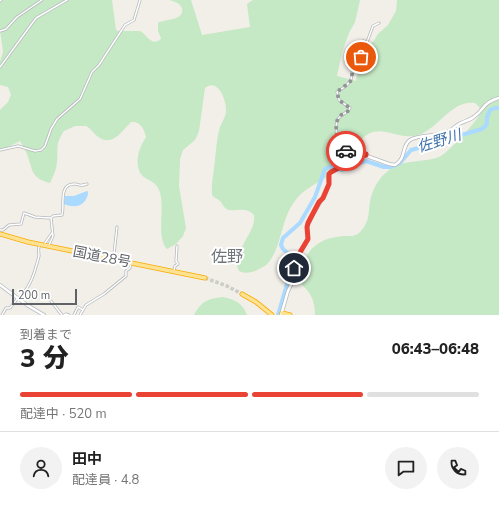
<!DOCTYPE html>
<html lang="ja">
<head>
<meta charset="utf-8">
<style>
  body { margin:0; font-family:"Nunito Sans","Noto Sans JP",sans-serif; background:#f2f2f2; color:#222; height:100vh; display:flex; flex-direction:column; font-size:15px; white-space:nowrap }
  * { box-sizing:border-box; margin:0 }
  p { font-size:13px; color:#767676 }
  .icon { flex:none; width:22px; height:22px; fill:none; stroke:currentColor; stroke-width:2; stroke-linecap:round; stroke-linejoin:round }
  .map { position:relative; height:315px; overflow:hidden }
  .drawer { display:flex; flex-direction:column; background:#fff; flex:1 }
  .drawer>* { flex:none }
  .scale { position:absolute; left:12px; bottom:10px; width:65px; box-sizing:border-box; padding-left:4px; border:2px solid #5f6368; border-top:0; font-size:11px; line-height:14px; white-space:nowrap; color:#5f6368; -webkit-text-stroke:3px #fff; paint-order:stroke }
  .pin { position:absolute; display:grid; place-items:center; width:34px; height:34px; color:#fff; margin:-17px; border:2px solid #fff; border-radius:50%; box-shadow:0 1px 4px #0007 }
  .courier { position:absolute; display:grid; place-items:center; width:40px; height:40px; margin:-20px; border:3px solid #ea4335; border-radius:50%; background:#fff; color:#222; box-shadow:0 1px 5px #0007 }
  .headline em { font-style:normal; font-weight:800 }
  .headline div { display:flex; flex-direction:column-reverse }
  .headline { display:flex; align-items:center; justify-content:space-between; height:68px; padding:0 20px }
  h1 { font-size:26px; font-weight:800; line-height:30px }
  .bar { display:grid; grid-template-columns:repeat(4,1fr); gap:6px 4px; align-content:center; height:48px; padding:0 20px }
  .bar i { height:5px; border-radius:3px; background:#e0e0e0 }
  .bar .selected { background:#ea4335 }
  .bar p { grid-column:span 4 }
  .line { display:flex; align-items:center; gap:10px; padding:0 20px; border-top:1px solid #e0e0e0 }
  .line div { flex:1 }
  .round { display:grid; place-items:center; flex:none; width:42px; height:42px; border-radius:21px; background:#f2f2f2 }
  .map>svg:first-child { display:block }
  .green { fill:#c5e8c5 }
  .water { fill:#aadaff }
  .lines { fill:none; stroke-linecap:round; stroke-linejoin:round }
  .river { stroke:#aadaff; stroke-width:4 }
  .highway-tunnel { stroke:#ccccc8; stroke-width:3.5; stroke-dasharray:3.5 2; stroke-linecap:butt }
  .street-casing { stroke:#b5b8bc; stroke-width:3 }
  .secondary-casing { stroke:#b6babf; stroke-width:4 }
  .highway-casing { stroke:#f9ab00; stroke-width:5 }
  .street { stroke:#fff; stroke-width:1.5 }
  .secondary { stroke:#fff; stroke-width:2.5 }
  .highway { stroke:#fde293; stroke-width:3.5 }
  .done { stroke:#929495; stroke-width:4; stroke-dasharray:0 7.2 }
  .route { stroke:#ea4335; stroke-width:5 }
  .labels { text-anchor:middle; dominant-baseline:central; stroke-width:4; stroke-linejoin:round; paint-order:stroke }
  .street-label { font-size:14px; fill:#5f6368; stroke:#fff }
  .water-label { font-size:15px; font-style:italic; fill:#4174aa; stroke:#fff }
  .quarter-label { font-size:16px; fill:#70757a; stroke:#fff }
</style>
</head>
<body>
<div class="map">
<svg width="499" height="315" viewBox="0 0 499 315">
  <rect width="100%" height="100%" fill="#f1efe8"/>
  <path class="green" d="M 0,0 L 112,0 L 116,30 L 118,31 L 140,31 C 146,34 148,41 155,42 L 160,40 L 161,38 L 158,31 L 158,23 C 164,19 185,21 182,8 C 180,3 174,1 169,0 L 191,0 L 202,35 L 250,27 L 247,4 L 253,0 L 360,0 L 355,22 L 349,33 L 342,52 L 337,76 L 356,81 L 361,48 L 373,42 L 378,34 L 388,25 L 396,11 L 397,0 L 499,0 L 499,315 L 315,315 C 315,308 314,301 310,294 C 305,285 297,286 301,271 C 307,248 319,238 344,236 C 350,236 356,237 361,231 C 372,219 367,208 372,194 C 375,185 381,176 389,170 C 403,159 423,163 439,157 C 446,155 478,121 480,113 C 481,109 479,106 475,103 C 452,100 440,126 421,134 C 401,142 384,125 368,134 C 356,141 351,157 341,167 C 327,180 306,185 295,201 C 281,218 282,246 269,262 C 266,266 261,268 257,270 C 251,273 245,274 239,271 C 230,252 257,233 254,215 C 246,207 239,211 229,210 C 224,209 223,204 220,201 C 217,198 215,199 212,195 C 211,186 213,177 214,168 C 216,155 216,143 219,131 C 220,124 226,118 226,111 C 227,101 218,77 205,88 L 199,131 L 195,140 L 183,150 L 180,159 L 179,186 L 186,228 L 183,236 L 176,244 L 167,249 C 155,236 167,203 158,188 C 153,178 140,181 138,166 C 136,156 141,145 146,137 C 144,128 140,121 131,122 C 123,130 113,146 100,138 C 94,135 92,129 86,126 L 75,126 L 64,131 C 53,147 60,151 56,168 C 55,173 52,178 50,183 C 29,178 33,167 26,152 C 25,148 22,145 20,141 L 0,151 L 0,110 L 8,102 L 11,95 L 8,87 L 0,85 L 0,61 L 3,52 L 0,30 Z
    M 222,297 C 234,299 243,303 247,315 L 194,315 C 202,301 207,299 222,297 Z"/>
  <path class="water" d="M 87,191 L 88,192 C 88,196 87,197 85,201 C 79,208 72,207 64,204 L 65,196 L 74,196 Z"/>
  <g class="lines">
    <path class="river" d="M 278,315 L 287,284 L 289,271 L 293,258 L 283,249 L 281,245 L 283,238 L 300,223 L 315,197 L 325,169 L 329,167 L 342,170 L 356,164 L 366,161 L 384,167 L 391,167 L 400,163 L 411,150 L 433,144 L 441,139 L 458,136 L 482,129 L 487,124 L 487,117 L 490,110 L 495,108 L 499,108"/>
    <path class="highway-tunnel" d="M 205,278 L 227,286 L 242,294"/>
    <g class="street-casing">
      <path id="street" d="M 0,1 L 1,0
        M 0,31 L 6,29 L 17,17 L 42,0
        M 0,67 L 36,18 L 67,0
        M 0,150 L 18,146 L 35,151 L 41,150 L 45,146 L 51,129 L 57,119 L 80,99 L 92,72 L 99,65 L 125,25 L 134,20 L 140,0
        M 366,155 L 366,154 L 353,155 L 340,150 C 338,141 332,122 341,116 C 345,112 348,113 350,108 L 339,100 L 337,92 L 346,86 L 351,80 L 353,65 L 363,55 L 363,41 L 367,42 L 373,26 L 379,23
        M 117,227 L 114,254 L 118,257 L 128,256
        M 0,230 L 3,230 L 9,225 L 21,224 L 24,213 L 35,217 L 49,218 L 51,218 L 53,216 L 62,215 C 65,206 58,184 74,184 C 81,184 78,187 87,184
        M 45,243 L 52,233
        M 49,245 L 53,236 L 51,218
        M 174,271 L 175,266 L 178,264 L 176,261 L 177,246
        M 19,299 C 31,285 34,275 39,256 C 39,253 38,250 39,247
        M 51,301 L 62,315
        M 2,315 L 6,308 L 10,308 L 18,298
        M 64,315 L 66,314 L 69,315
        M 74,315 L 78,307 L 83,310
        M 80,315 L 86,305 L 104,294 L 126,276 L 126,271 L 130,268 L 131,263"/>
    </g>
    <g class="secondary-casing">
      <path id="secondary" d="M 0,285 L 27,305 L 44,315
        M 281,315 L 288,291 L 293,281 L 295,262 L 308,239 L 307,227 L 313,214 L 324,196 L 329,184 L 328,177 L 330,173 L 364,155 L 389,164 L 395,165 C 407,158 401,146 410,140 C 422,133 437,138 449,131 C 453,129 455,126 459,124 C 464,121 471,120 475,116 C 486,108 482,103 499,98"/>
    </g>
    <g class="highway-casing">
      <path id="highway" d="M 0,234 L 28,242 L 205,278
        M 242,294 L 256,302 L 272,315
        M 282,313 L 290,315"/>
    </g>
    <use href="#street" class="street"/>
    <use href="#secondary" class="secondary"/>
    <use href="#highway" class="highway"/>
  </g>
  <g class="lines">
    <path class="done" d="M 346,151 L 340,150 C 338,141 332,122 341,115 C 345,112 348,113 350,108 L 339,100 L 337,92 C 352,79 351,87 353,65 L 361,57"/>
    <path class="route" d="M 294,268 L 296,259 L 308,239 L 307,227 L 308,223 L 319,202 L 323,198 L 329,184 L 329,174 L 331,172 L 361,156 L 366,155 L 366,154 L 354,155 L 346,151"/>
  </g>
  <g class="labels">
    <g class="street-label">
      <text transform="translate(102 257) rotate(11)">国道28号</text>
    </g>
    <g class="water-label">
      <text transform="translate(439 141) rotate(-17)">佐野川</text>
    </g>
    <g class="quarter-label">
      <text x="227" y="257">佐野</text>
    </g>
  </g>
</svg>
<div class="scale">200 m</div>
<div class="pin" style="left:361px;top:57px;background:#ea580c"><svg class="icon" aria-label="bag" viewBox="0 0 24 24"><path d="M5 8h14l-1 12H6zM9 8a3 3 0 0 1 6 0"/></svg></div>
<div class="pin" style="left:294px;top:268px;background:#1f2937"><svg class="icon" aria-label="home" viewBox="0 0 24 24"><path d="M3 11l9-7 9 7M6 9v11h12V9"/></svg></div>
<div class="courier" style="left:346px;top:151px"><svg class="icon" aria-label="car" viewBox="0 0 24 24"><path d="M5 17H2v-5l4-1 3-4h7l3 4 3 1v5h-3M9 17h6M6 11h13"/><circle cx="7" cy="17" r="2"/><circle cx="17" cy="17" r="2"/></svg></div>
</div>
<section class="drawer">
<div class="headline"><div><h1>3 分</h1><p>到着まで</p></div><em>06:43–06:48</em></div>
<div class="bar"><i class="selected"></i><i class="selected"></i><i class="selected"></i><i></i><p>配達中 · 520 m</p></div>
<div class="line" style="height:72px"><a class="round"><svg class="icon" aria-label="person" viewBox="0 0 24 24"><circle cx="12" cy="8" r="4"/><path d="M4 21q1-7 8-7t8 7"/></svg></a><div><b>田中</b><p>配達員 · 4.8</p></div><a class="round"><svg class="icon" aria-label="chat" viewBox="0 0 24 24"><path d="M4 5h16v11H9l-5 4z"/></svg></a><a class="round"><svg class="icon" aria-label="phone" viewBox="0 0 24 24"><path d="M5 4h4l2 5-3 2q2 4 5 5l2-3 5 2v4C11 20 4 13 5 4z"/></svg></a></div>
</section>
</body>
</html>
